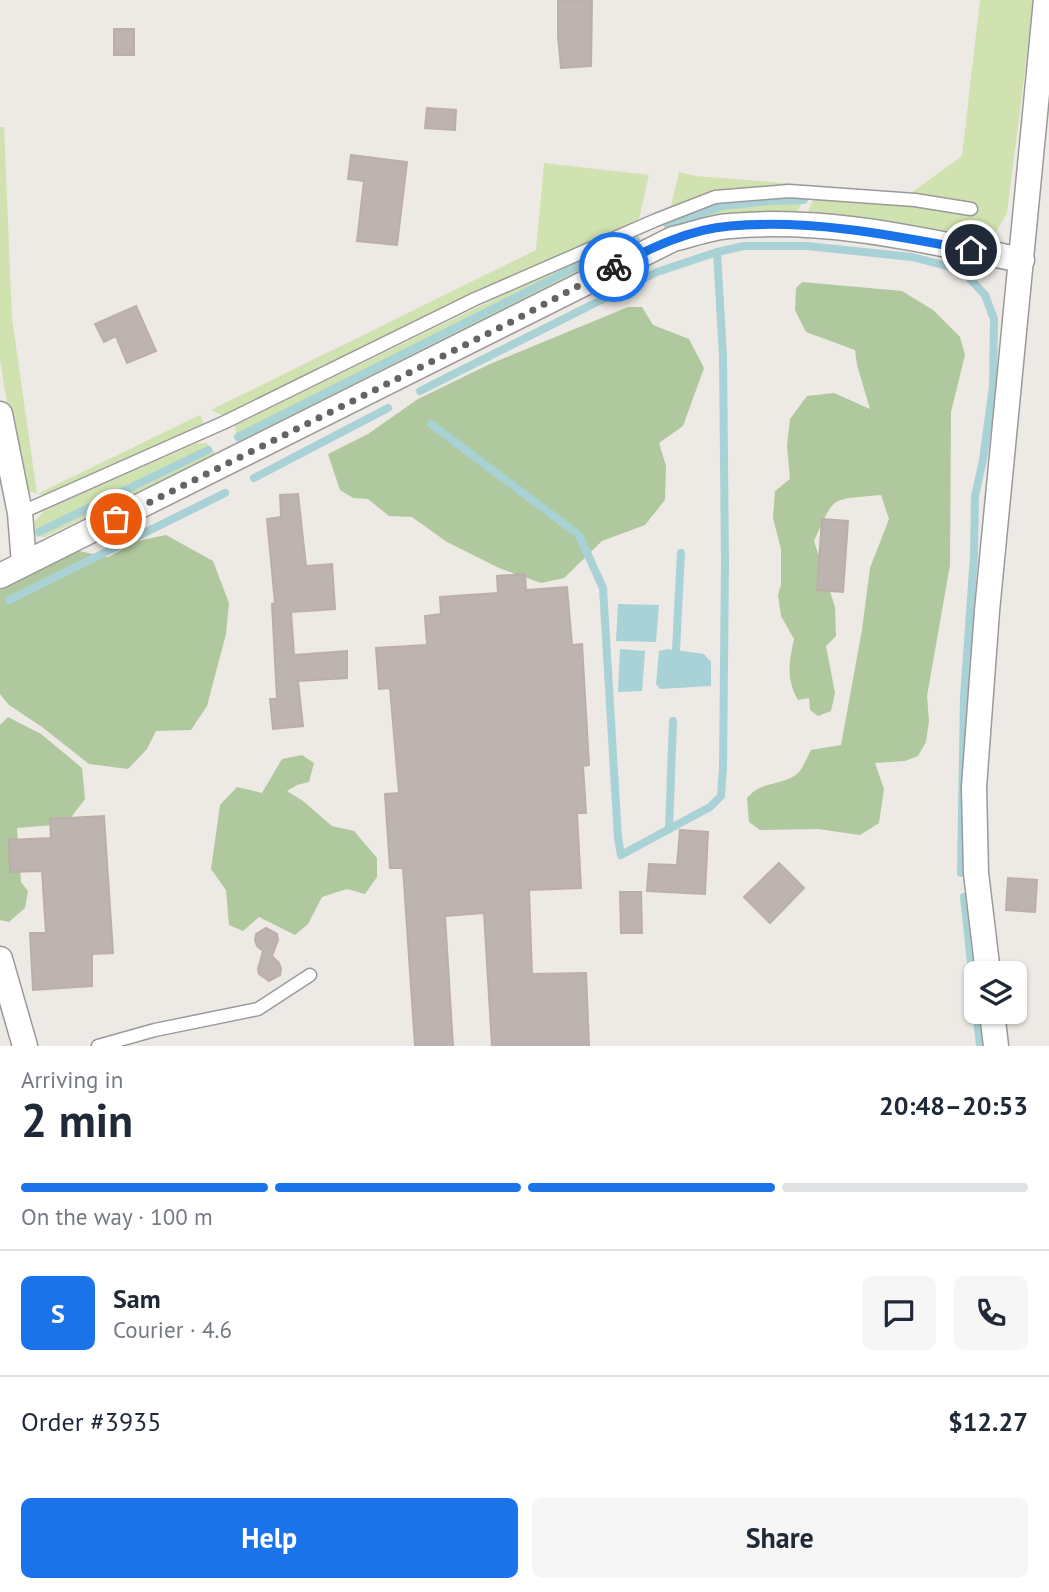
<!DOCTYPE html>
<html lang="en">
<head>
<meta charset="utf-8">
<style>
  body { margin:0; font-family:"PT Sans",sans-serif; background:#f6f6f7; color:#1f2937; height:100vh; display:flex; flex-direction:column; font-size:26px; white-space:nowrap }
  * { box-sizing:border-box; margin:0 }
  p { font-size:23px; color:#747a83 }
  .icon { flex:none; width:38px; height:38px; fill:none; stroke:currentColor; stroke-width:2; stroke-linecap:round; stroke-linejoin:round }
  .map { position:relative; height:1046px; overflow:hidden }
  .panel { display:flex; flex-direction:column; background:#fff; flex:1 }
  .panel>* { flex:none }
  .controls { position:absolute; left:964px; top:961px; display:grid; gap:14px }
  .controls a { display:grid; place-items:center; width:63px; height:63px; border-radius:10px; background:#fff; box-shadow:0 2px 5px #0004; font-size:35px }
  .pin { position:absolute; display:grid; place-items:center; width:60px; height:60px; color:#fff; margin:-30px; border:4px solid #fff; border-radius:50%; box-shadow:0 2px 7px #0007 }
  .courier { position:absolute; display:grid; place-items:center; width:70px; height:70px; margin:-35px; border:5px solid #1a73e8; border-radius:50%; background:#fff; color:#222; box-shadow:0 2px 9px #0007 }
  .summary em { font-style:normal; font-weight:800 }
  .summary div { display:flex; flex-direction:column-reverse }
  .summary { display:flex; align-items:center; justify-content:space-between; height:119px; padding:0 21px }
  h1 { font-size:46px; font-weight:800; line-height:52px }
  .bar { display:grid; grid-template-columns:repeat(4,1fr); gap:10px 7px; align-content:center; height:84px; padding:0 21px }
  .bar i { height:9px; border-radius:5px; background:#e0e1e3 }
  .bar .selected { background:#1a73e8 }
  .bar p { grid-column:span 4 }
  .line { display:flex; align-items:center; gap:18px; padding:0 21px; border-top:2px solid #e0e1e3 }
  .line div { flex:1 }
  .round { display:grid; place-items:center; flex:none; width:74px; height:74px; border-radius:10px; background:#f6f6f7 }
  .primary-button { display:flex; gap:14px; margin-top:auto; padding:14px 21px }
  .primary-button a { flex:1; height:80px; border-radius:10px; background:#1a73e8; color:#fff; font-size:28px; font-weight:800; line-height:80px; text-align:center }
  .primary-button a+a { background:#f6f6f7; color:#1f2937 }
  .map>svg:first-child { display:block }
  .grass { fill:#cfe2af }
  .forest { fill:#b0c89d }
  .water { fill:#a9d2d6 }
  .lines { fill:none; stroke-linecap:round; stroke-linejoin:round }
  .stream { stroke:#a9d2d6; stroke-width:8 }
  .building { fill:#bdb4b1; stroke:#bdaea8; stroke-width:2 }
  .lane-casing { stroke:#9a9a9a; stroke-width:15 }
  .street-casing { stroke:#9a9a9a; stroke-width:27 }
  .lane { stroke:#fff; stroke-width:12 }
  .street { stroke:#fff; stroke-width:24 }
  .done { stroke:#666463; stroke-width:7; stroke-dasharray:0 12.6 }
  .route { stroke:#1a73e8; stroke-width:9 }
</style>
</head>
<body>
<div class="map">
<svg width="1049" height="1046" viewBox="0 0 1049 1046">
  <rect width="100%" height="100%" fill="#ede9e4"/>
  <path class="grass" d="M 980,0 L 1034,0 L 1007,213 L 997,231 L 986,237 L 899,223 L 808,212 L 817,191 L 788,188 L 670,210 L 679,172 L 696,176 L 911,193 L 962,156 Z
    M 0,127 L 4,127 L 12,318 L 37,494 L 200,415 L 205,425 L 45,496 L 21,489 L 0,360 Z
    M 544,163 L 649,175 L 639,219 L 632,222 L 639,244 L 238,444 L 235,425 L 565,265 L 225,417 L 211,410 L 536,250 Z
    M 805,195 L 798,211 L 728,215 L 674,229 L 668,226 L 669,218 L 718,200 Z
    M 207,443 L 215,453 L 214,455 L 45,537 L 37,537 L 34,523 L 45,510 L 195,444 Z"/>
  <path class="forest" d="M 802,282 L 902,291 L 933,310 L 960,337 L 965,355 L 951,412 L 950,565 L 927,696 L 929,721 L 926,742 L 918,756 L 905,761 L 875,763 L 884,789 L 879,823 L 860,835 L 818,829 L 760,830 L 749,822 L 747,798 C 762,780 779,787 797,774 C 803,769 807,757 811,750 L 841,745 L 862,630 L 870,568 L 889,519 L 881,495 C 830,500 835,494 814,541 L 835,607 L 836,636 L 826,646 L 835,693 L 831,711 L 818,716 L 810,710 L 809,698 L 798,700 C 786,679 789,662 794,639 L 781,616 L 778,595 L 781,585 L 781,549 L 773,518 L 775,491 L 790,479 L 787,445 L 790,419 L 807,396 L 834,393 L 870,409 L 857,365 L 855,350 L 806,332 L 795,310 L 796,288 Z
    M 628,307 L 642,307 L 653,325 L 689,339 L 704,368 L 683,426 L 659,443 L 666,466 L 665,500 L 645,525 L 602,541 L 564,578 L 541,583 L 499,568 L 447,542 L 412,517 L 389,516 L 368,499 L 353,498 L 340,490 L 328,454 L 368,434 L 418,399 L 490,364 Z
    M 166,535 L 213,561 L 229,603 L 226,634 L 207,706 L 191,730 L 156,731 L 147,749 L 128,769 L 89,764 L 42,727 L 9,705 L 0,694 L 0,590 L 39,566 L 74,550 L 108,557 L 138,541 Z
    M 8,717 L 41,734 L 82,768 L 85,799 L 66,824 L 17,828 L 21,882 L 28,891 L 25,908 L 9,922 L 0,920 L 0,725 Z
    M 302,755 L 314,763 L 309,782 L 297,785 L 287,791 L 303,801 L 332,826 L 354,831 L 377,858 L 377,877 L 365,894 L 347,889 L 322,897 L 308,924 L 295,935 L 259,917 L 243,931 L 229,925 L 226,890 L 211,869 L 220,805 L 237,787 L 262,793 L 282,759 Z"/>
  <path class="water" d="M 618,604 L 659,605 L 656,642 L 616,641 Z
    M 620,649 L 645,651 L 642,691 L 618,692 Z
    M 668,649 L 704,654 L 711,662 L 711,686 L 660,689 L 656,684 L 659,651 Z"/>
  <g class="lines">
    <path class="stream" d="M 668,226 L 722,206 L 769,201 L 804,200
      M 420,391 L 657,272 L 717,252 L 744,246 L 807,246 L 912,257 L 962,270 L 985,295 L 994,319 L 993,386 L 983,460 L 975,496 L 974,556 L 964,697 L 961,873
      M 431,424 L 579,535 L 603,588 L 618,838 L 621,855 L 710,807 L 721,796 L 723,768 L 725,563 L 723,356 L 717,252
      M 238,437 L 576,267 L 636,240
      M 254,478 L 388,408
      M 39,532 L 208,450
      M 9,600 L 225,493
      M 676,650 L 681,553
      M 669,829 L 673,721
      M 964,897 L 980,1046"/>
  </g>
  <path class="building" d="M 558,0 L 592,0 L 591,66 L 561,68 L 558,36 Z
    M 114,29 L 134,29 L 134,55 L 114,55 Z
    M 427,108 L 456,110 L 455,130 L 425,128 Z
    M 351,155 L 407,162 L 397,245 L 357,241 L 364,181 L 348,179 Z
    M 136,306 L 156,351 L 127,363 L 116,336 L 104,342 L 95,324 Z
    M 298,494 L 306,566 L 332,564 L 335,609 L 291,612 L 294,655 L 347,651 L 347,678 L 298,681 L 303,726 L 273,729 L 270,699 L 277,699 L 272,604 L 275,603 L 267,519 L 281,517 L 280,495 Z
    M 822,519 L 848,521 L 843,592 L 817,590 Z
    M 525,574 L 526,590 L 567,587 L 572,645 L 582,644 L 589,765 L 583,766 L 586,813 L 577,813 L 581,888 L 529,890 L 532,974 L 586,973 L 589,1046 L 492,1046 L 484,913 L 445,916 L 453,1046 L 415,1046 L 403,868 L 390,868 L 385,794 L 399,793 L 390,688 L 379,689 L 376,648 L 427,645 L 425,616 L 441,614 L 440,597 L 498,593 L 497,576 Z
    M 104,816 L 113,953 L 92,954 L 92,986 L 33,990 L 30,933 L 46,933 L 42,871 L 10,872 L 9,840 L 51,838 L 50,819 Z
    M 680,830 L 708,832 L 705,894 L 647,891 L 649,864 L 677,865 Z
    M 779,863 L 804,888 L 770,923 L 744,897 Z
    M 1008,878 L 1037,880 L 1035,912 L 1006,910 Z
    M 620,892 L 641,892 L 642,933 L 621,933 Z
    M 266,928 L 277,934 L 278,940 L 272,956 L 279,963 L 281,969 L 280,975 L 269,981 L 259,974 L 258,969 L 263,951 L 257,946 L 255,940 L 256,934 Z"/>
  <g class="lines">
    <g class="lane-casing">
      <path id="lane" d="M 20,513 L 225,422 L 475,299 L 656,220 L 715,197 L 789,191 L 915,200 L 971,209
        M 98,1046 L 155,1030 L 258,1009 L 310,975"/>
    </g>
    <g class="street-casing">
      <path id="street" d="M 0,414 L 20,513 L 24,564
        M 0,576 L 673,239 C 691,235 711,227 730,226 C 828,217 927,241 1022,260
        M 0,959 L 25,1046
        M 988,973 L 976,873 L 974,787 L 987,611 L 1046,0
        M 992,1012 L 996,1046"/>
    </g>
    <use href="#lane" class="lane"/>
    <use href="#street" class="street"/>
  </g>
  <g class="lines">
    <path class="done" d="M 116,519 L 509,323 L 614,267"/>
    <path class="route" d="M 614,267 C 649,249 689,229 730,226 C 810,219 892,235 971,250"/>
  </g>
</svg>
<div class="controls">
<a><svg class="icon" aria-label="layers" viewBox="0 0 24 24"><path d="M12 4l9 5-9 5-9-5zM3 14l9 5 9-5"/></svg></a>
</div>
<div class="pin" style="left:116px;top:519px;background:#ea580c"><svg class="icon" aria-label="bag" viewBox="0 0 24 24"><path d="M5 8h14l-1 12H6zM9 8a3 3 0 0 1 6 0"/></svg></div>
<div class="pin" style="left:971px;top:250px;background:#1f2937"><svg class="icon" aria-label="home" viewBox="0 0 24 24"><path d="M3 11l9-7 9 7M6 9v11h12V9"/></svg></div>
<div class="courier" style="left:614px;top:267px"><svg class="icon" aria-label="bike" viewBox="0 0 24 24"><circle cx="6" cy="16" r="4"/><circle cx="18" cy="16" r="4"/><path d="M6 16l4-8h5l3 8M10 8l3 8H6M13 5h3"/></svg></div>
</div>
<section class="panel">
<div class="summary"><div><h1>2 min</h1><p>Arriving in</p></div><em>20:48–20:53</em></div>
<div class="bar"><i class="selected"></i><i class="selected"></i><i class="selected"></i><i></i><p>On the way · 100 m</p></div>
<div class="line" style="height:126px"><b class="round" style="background:#1a73e8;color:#fff">S</b><div><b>Sam</b><p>Courier · 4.6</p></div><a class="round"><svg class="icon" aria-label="chat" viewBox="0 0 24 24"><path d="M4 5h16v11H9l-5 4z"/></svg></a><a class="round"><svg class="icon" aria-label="phone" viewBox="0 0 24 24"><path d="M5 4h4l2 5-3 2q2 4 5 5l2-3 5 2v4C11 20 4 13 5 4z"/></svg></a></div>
<div class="line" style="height:91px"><div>Order #3935</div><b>$12.27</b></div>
<div class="primary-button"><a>Help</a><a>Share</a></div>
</section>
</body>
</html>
